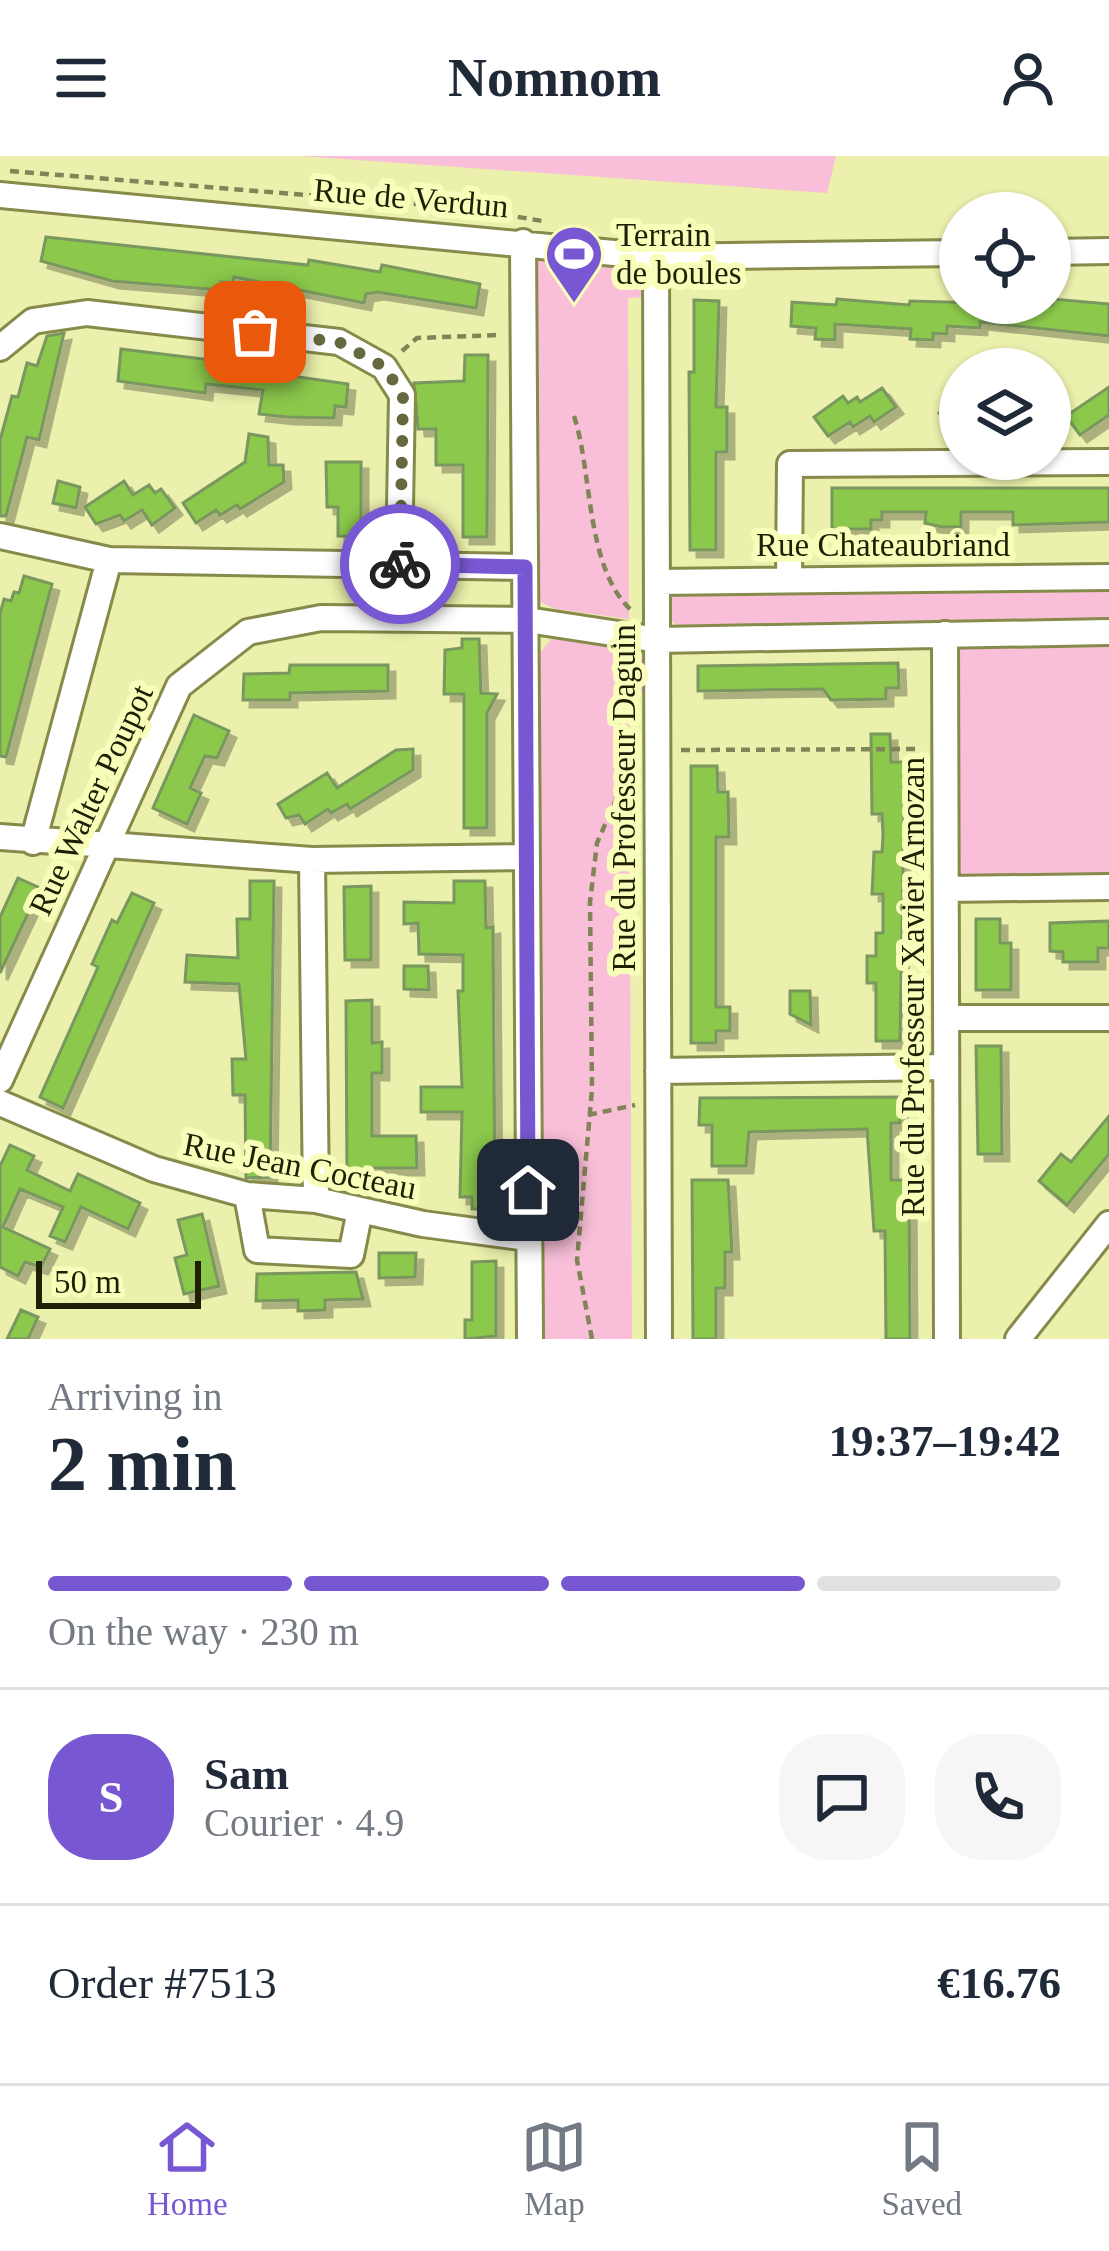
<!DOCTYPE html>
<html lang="en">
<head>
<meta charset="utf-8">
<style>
  body { margin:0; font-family:"Times New Roman",serif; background:#f6f6f7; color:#1f2937; height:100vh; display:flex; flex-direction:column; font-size:45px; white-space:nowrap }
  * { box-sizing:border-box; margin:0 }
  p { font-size:39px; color:#747a83 }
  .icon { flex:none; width:66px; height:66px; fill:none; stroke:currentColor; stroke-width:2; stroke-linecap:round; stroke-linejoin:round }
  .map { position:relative; height:1183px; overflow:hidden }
  .details { display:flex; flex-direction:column; background:#fff; flex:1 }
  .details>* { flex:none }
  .controls { position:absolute; left:939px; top:36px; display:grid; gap:24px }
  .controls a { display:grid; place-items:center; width:132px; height:132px; border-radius:50%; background:#fff; box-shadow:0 3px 9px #0004; font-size:60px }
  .scale { position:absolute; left:36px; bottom:30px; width:165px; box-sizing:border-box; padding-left:12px; border:6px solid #1e1f05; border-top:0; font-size:33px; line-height:42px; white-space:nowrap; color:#1e1f05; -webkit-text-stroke:9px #f8fdb9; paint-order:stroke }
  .pin { position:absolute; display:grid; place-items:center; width:102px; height:102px; color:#fff; margin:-51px; border-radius:24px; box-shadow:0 6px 18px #0006 }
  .courier { position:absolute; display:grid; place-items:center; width:120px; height:120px; margin:-60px; border:9px solid #7858d2; border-radius:50%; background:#fff; color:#222; box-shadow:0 3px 15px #0007 }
  .head em { font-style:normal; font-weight:700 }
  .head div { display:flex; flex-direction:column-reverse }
  .head { display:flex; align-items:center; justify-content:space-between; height:204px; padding:0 48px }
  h1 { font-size:78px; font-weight:700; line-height:90px }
  .bar { display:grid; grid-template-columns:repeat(4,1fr); gap:18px 12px; align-content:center; height:144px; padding:0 48px }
  .bar i { height:15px; border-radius:9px; background:#e0e1e3 }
  .bar .active { background:#7858d2 }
  .bar p { grid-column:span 4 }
  .line { display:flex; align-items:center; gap:30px; padding:0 48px; border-top:3px solid #e0e1e3 }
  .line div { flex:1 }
  .round { display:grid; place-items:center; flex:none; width:126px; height:126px; border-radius:48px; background:#f6f6f7 }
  header { display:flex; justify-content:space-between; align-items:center; height:156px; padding:0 48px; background:#fff; font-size:54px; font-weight:700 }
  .tabs { display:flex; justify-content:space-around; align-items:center; height:168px; border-top:3px solid #e0e1e3; background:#fff; font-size:33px; color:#747a83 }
  .tabs a { display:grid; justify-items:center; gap:6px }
  .tabs .active { color:#7858d2 }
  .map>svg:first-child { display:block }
  .green { fill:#f9bfd8 }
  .building { fill:#8bc84c; stroke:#79975f; stroke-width:3; filter:url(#shadow) }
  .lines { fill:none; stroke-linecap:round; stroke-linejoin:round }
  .minor-casing { stroke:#868a4a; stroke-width:30 }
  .path { stroke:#818456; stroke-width:4.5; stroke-dasharray:9 6; stroke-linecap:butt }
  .minor { stroke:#fff; stroke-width:24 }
  .done { stroke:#66683f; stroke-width:12; stroke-dasharray:0 21.6 }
  .route { stroke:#7858d2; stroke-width:15 }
  .labels { text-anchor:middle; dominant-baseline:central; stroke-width:12; stroke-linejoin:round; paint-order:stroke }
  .street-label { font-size:33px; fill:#1e1f05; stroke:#f8fdb9 }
  .poi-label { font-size:33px; fill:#1e1f05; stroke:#f8fdb9; text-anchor:start }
</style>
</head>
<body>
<header><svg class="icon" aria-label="menu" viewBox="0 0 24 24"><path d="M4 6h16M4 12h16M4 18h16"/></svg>Nomnom<svg class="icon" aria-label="person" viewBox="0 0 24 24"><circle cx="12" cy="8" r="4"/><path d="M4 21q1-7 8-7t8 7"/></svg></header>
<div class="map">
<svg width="1109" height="1183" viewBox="0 0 1109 1183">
  <defs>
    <filter id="shadow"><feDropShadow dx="7" dy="7" stdDeviation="0" flood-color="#0004"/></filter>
  </defs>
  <rect width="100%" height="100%" fill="#ebf0ac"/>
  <path class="green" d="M 300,0 L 836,0 L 827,37 Z
    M 536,98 L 635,108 L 647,122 L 647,141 L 628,142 L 629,463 L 556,453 L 535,444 Z
    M 1109,428 L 1109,468 L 679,470 L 668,463 L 665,442 L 669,437 Z
    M 1109,476 L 1109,731 L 946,733 L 945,478 Z
    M 554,480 L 629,492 L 644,505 L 643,535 L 629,537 L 632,1183 L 544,1183 L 539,498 Z"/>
  <path class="building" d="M 46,81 L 308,109 L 309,104 L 380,116 L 382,109 L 480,128 L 476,152 L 377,136 L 366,138 L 364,147 L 234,121 L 232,127 L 221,126 L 220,134 L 112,125 L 41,105 Z
    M 837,143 L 909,149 L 910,145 L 1052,149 L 1053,143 L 1109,148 L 1109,180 L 980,166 L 980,172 L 947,170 L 947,178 L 933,177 L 933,184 L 910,183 L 911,173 L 835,168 L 835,184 L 815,183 L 816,172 L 791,170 L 792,146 L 836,149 Z
    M 694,144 L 719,145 L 716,251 L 727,251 L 727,296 L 716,296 L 716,394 L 690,394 L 689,216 L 694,216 Z
    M 64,177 L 39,284 L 27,281 L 6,360 L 0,360 L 0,284 L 12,240 L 18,241 L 27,207 L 37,210 L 47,180 Z
    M 121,193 L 292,214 L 292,220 L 348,228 L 346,251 L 335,250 L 334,262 L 287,261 L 259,258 L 263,234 L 206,228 L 205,237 L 118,225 Z
    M 465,199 L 488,199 L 487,381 L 463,381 L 463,309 L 436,309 L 436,273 L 418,273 L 414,227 L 464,225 Z
    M 1109,231 L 1109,259 L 1080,279 L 1066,260 Z
    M 882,232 L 896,251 L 874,266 L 870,260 L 853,271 L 850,266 L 828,280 L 814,261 L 843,240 L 848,247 L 857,241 L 860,246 Z
    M 960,241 L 960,287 L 939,257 Z
    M 249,278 L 268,281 L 269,309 L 283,309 L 284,326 L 240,353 L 237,349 L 220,359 L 216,354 L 196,367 L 183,347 L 245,306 Z
    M 326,306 L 361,306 L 361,381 L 338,380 L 338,351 L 327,351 Z
    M 58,325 L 80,331 L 76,352 L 53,347 Z
    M 124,325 L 133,339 L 149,329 L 155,337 L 161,333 L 175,352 L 152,369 L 142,354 L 124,365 L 120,359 L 96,368 L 85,351 Z
    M 832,332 L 1109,332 L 1109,366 L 1013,369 L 1013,356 L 961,356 L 961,371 L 942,371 L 925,367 L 926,356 L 882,356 L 882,364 L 871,364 L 871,373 L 832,373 Z
    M 24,420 L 52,428 L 6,601 L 0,600 L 0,458 L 4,443 L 11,445 L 14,436 L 19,437 Z
    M 462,483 L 479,483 L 481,537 L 497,538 L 487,557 L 487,672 L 464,672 L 464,538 L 444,538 L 445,494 L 462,492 Z
    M 898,507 L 899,532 L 886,532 L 886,543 L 831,544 L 823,533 L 698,535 L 698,510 Z
    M 290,509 L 388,509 L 388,535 L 290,537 L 290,544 L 243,544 L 244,518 L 289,517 Z
    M 194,559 L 229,575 L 217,602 L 205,600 L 190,632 L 201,637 L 187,668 L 153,652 Z
    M 871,578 L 890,578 L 891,606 L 905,606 L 900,885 L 876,885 L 876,827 L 867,827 L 867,800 L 876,800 L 876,777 L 883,777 L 883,738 L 872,738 L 874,696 L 882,696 L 883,679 L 882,658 L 872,658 Z
    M 413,593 L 413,614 L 350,653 L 347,648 L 331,657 L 328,653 L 305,668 L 299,659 L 286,662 L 278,648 L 327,617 L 337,632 L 396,594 Z
    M 691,610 L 717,610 L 718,636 L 728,636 L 729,681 L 716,681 L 716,851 L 730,851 L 730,875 L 716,875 L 716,887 L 691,887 Z
    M 18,722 L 40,732 L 0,817 L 0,761 Z
    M 250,725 L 274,725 L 270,1021 L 246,1022 L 245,939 L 233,939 L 232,903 L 246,903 L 239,828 L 185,826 L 187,799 L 238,802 L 237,763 L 250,763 Z
    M 454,725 L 485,725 L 486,772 L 493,771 L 495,1053 L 472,1053 L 472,1041 L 460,1041 L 462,956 L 421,956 L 421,931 L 462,931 L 458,835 L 463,835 L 463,799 L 419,798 L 418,767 L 404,768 L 404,746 L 454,747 Z
    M 371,730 L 371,804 L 345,804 L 344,731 Z
    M 132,737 L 154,747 L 63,952 L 40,941 L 98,811 L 92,808 L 112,764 L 117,767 Z
    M 976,763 L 1000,763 L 1000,787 L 1011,787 L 1011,834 L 976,834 Z
    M 1109,765 L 1109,792 L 1098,792 L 1098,806 L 1063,806 L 1063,796 L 1050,795 L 1050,767 Z
    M 404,810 L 428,810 L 429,834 L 404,833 Z
    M 790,835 L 810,835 L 811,869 L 790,858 Z
    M 372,844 L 372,887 L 382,886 L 382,917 L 372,917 L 372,980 L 416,980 L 417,1012 L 372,1012 L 372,1028 L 347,1027 L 346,845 Z
    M 976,890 L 1001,890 L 1002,998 L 978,998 Z
    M 900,941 L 900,967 L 891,967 L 891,1024 L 909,1024 L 910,1183 L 886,1183 L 885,1075 L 874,1075 L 867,973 L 749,976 L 746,1010 L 712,1010 L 712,969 L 699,969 L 700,942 Z
    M 1109,960 L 1109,998 L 1067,1049 L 1039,1025 L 1061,998 L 1071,1006 Z
    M 10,989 L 34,1000 L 27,1014 L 70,1035 L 78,1018 L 140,1047 L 128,1073 L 81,1051 L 65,1086 L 50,1080 L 63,1051 L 20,1033 L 3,1071 L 50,1093 L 41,1111 L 25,1106 L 18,1120 L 0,1111 L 0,1010 Z
    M 692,1024 L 728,1024 L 732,1096 L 725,1096 L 725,1132 L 716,1132 L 716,1183 L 693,1183 Z
    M 202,1058 L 219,1130 L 184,1138 L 175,1102 L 187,1099 L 178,1064 Z
    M 379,1097 L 416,1097 L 415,1121 L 379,1122 Z
    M 496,1105 L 496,1180 L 465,1183 L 465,1164 L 472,1164 L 472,1106 Z
    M 356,1116 L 363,1143 L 325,1144 L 325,1154 L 298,1155 L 298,1144 L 256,1145 L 257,1118 Z
    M 21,1154 L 38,1161 L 28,1183 L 7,1183 Z"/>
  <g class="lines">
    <g class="minor-casing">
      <path id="minor" d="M 0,39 L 656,101 L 960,97
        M 523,86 L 530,1183
        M 1050,96 L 1109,95
        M 656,101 L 659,1183
        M 0,192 L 33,165 L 87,157 L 339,186 L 384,211 L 402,239 L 399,408
        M 0,380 L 109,404
        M 789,422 L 790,308 L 1109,306
        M 657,426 L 1109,421
        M 945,478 L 947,1183
        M 0,681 L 312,704 L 526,701
        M 33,686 L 109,404 L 525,411
        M 312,704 L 316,1044
        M 946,733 L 1109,731
        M 947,862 L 1109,862
        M 658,915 L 946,911
        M 0,924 L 179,530 L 248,476 L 321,462 L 527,464 L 658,484 L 1109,476
        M 0,947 L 154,1013 L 247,1039 L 316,1044 L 423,1068 L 528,1082
        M 247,1039 L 257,1094 L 351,1099 L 360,1054
        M 1018,1183 L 1109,1068"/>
    </g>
    <path class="path" d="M 10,15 L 466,52 L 542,65
      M 402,195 L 417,182 L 499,179
      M 574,260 C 593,318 585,412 632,455
      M 681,594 L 921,593
      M 588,959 L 635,949
      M 592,1183 L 577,1104 L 592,933 L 590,746 L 597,687 L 622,630 L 618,553 L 633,510"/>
    <use href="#minor" class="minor"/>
  </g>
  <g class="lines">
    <path class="done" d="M 255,176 L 339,186 L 384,211 L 403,239 L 400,408"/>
    <path class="route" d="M 400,408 L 525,411 L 528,1034"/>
  </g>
  <defs>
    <g id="stadium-pin" transform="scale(3)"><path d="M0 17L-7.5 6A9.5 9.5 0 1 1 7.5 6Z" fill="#7858d2" stroke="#f8fdb9"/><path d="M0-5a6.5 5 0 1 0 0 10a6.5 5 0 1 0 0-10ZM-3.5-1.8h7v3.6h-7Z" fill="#fff"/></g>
  </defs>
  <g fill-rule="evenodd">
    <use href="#stadium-pin" x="574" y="98"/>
  </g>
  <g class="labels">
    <g class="street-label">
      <text transform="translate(411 42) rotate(5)">Rue de Verdun</text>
      <text x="883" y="389">Rue Chateaubriand</text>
      <text transform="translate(624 642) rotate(-90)">Rue du Professeur Daguin</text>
      <text transform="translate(91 644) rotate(-65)">Rue Walter Poupot</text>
      <text transform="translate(913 831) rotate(-90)">Rue du Professeur Xavier Arnozan</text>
      <text transform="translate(300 1010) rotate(11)">Rue Jean Cocteau</text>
    </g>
    <g class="poi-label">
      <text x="616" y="79">Terrain<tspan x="616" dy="38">de boules</tspan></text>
    </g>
  </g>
</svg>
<div class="controls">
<a><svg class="icon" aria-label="locate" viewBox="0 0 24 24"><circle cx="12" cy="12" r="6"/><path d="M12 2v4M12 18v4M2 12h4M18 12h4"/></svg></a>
<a><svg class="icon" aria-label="layers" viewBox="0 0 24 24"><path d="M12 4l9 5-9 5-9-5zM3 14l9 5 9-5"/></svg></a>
</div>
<div class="scale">50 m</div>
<div class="pin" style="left:255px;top:176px;background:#ea580c"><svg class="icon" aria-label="bag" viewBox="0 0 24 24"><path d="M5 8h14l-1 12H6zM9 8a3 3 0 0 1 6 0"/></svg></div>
<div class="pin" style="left:528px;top:1034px;background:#1f2937"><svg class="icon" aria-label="home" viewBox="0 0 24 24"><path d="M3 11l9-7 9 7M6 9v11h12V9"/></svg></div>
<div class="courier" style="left:400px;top:408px"><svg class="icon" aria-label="bike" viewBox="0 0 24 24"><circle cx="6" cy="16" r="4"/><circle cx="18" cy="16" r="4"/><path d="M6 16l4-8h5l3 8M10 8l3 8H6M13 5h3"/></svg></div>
</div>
<section class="details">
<div class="head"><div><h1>2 min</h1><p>Arriving in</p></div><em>19:37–19:42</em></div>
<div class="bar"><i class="active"></i><i class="active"></i><i class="active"></i><i></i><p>On the way · 230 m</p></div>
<div class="line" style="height:216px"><b class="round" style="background:#7858d2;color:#fff">S</b><div><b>Sam</b><p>Courier · 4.9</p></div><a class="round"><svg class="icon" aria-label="chat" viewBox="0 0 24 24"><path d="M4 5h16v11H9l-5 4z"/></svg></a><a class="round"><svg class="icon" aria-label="phone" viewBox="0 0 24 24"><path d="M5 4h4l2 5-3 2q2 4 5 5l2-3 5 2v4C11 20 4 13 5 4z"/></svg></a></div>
<div class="line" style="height:156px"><div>Order #7513</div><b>€16.76</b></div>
</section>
<nav class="tabs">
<a class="active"><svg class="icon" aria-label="home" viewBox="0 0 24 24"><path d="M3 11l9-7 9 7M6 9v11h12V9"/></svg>Home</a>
<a><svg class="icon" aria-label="map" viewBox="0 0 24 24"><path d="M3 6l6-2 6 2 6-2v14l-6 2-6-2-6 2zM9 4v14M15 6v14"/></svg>Map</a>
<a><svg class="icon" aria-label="saved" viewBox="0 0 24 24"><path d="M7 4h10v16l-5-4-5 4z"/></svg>Saved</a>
</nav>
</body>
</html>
